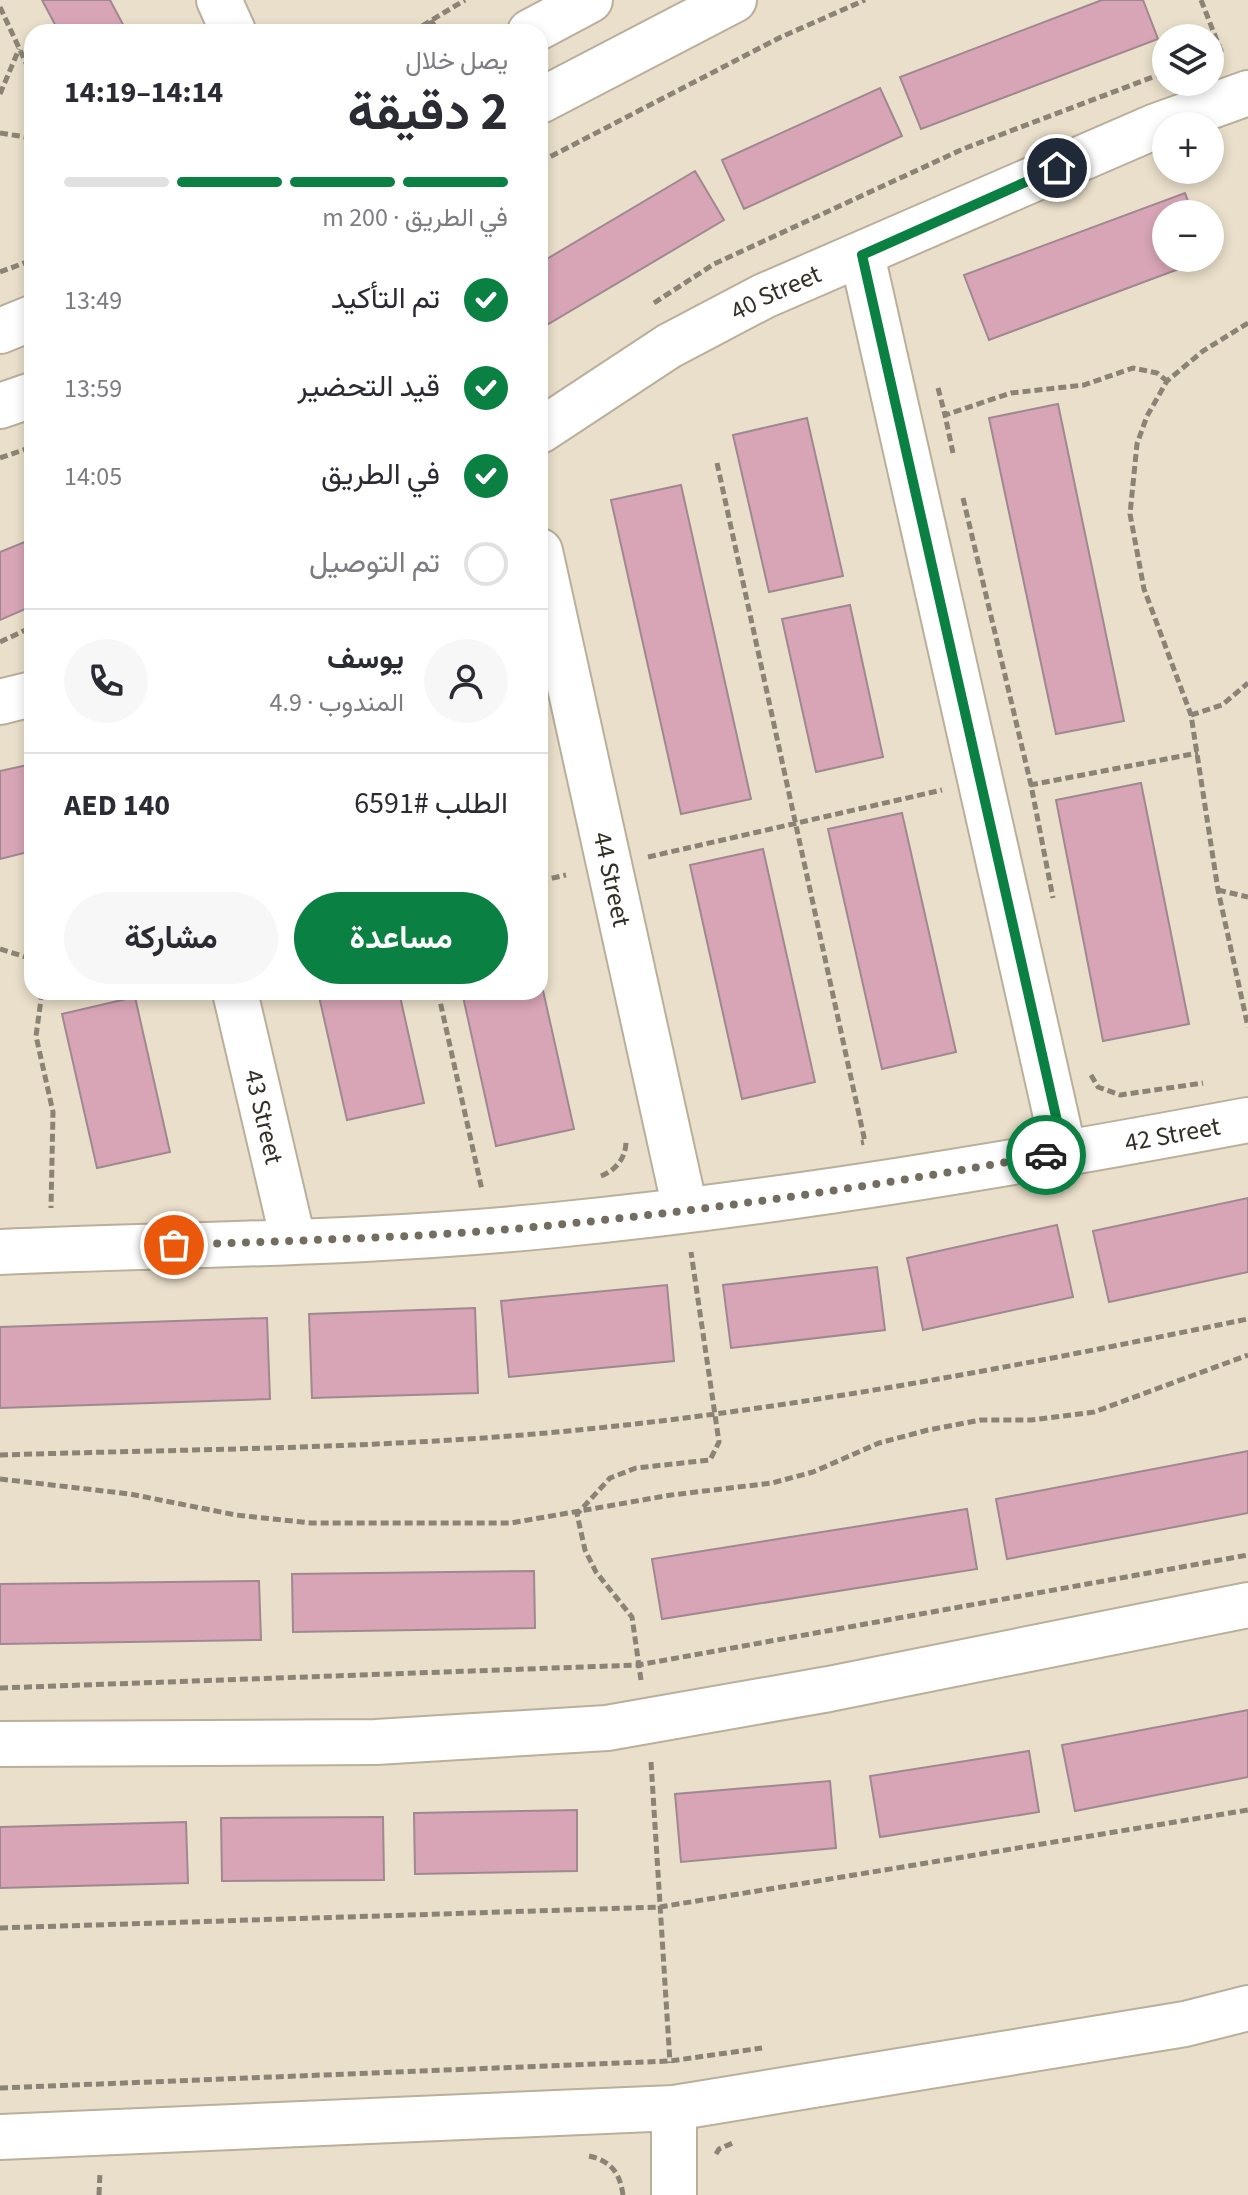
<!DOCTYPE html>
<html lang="ar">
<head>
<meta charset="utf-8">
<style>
  body { margin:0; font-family:"Source Sans 3",Vazirmatn,sans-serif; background:#f7f7f7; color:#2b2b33; direction:rtl; height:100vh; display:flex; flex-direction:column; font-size:30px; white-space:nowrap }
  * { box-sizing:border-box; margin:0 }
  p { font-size:26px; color:#7c7c81 }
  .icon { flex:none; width:44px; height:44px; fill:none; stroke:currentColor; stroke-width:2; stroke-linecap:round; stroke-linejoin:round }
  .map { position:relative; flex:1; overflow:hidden; direction:ltr }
  .drawer { position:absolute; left:24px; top:24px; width:524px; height:976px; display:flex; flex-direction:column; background:#fff; border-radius:24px; box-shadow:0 4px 12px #0003; direction:rtl }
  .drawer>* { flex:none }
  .tools { position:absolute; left:1152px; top:24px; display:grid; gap:16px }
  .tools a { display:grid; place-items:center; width:72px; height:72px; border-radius:50%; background:#fff; box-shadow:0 4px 12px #0003; font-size:40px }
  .pin { position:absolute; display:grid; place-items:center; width:68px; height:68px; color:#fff; margin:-34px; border:4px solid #fff; border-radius:50%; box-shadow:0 2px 8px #0007 }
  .courier { position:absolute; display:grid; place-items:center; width:80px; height:80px; margin:-40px; border:6px solid #0b8043; border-radius:50%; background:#fff; color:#222; box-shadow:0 2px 10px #0007 }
  .head em { font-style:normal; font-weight:700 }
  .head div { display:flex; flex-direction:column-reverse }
  .head { display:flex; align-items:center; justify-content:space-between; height:136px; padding:0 40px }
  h1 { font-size:52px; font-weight:700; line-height:60px }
  .bar { display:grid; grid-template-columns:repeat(4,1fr); gap:12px 8px; align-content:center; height:96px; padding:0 40px }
  .bar i { height:10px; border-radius:6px; background:#e1e1e2 }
  .bar .current { background:#0b8043 }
  .bar p { grid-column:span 4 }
  .line { display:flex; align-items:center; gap:20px; padding:0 40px; border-top:2px solid #e1e1e2 }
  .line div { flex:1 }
  .round { display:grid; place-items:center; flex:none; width:84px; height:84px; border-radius:42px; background:#f7f7f7 }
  ol { padding:0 40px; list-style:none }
  li { display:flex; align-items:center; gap:24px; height:88px }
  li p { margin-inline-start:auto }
  li .icon { padding:8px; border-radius:50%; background:#0b8043; color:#fff; stroke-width:4 }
  li:last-child { color:#7c7c81 }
  li i { width:44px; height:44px; border:4px solid #e1e1e2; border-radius:50% }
  .action { display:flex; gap:16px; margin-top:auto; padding:16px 40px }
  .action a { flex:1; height:92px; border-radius:48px; background:#0b8043; color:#fff; font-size:32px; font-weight:700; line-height:92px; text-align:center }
  .action a+a { background:#f7f7f7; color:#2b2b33 }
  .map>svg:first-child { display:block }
  .building { fill:#d8a5b7; stroke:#9f8890; stroke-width:2 }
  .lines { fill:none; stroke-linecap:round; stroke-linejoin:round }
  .minor-casing { stroke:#b9af9b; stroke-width:48 }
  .path { stroke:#8b8476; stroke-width:5; stroke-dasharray:8 4; stroke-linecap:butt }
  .minor { stroke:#fff; stroke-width:44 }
  .done { stroke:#736d60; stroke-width:8; stroke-dasharray:0 14.4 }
  .route { stroke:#0b8043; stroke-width:10 }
  .labels { text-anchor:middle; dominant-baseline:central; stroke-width:7; stroke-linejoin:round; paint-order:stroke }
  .street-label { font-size:26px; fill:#332f27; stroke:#f6ecd7 }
</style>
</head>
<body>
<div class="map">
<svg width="1248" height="2195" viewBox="0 0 1248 2195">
  <rect width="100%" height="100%" fill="#e9dfca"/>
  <path class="building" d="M 42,0 L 110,0 L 127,32 L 59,32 Z
    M 1102,0 L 1143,0 L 1158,39 L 921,129 L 900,77 Z
    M 880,88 L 902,136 L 744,209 L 722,160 Z
    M 695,171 L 724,220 L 540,329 L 540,263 Z
    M 1185,193 L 1193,214 L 1166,214 L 1166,258 L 1208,258 L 989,340 L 964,275 Z
    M 1058,404 L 1124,721 L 1056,734 L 989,418 Z
    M 807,418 L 843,576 L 769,592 L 733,435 Z
    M 681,485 L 751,799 L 681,814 L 611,500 Z
    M 32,539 L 32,606 L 0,620 L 0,552 Z
    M 850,605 L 883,757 L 816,772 L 782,619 Z
    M 32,764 L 32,851 L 0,859 L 0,771 Z
    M 1141,783 L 1189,1024 L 1103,1041 L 1056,800 Z
    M 902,813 L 956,1052 L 882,1069 L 828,829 Z
    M 763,849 L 815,1082 L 742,1099 L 690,865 Z
    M 540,977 L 574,1129 L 496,1146 L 462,992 L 540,992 Z
    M 318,992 L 399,992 L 424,1103 L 347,1120 Z
    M 135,997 L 170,1152 L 97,1168 L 62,1014 Z
    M 1248,1198 L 1248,1272 L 1109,1302 L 1093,1231 Z
    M 1057,1225 L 1073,1297 L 923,1330 L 907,1258 Z
    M 877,1267 L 885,1330 L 731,1348 L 723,1285 Z
    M 667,1285 L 674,1361 L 509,1377 L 501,1301 Z
    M 475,1308 L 478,1393 L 312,1398 L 309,1314 Z
    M 267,1318 L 270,1399 L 0,1408 L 0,1327 Z
    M 1248,1451 L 1248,1513 L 1007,1559 L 996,1499 Z
    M 967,1509 L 977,1569 L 662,1619 L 652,1559 Z
    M 534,1571 L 535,1628 L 293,1632 L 292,1574 Z
    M 259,1581 L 261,1640 L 0,1644 L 0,1584 Z
    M 1248,1710 L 1248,1777 L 1075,1811 L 1062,1745 Z
    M 1029,1751 L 1039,1812 L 880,1837 L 870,1776 Z
    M 830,1781 L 836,1848 L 681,1862 L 675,1794 Z
    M 577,1810 L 577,1871 L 415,1874 L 414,1813 Z
    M 383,1817 L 384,1880 L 222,1881 L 221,1818 Z
    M 186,1822 L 188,1883 L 0,1888 L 0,1827 Z"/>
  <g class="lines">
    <g class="minor-casing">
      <g id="minor">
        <path d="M 219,0 L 233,31"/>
        <path d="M 530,32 L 590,0"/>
        <path d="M 540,101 L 734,0"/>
        <path d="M 862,255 L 1064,1152"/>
        <path d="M 0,331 L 32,318"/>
        <path d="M 0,406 L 32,395"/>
        <path id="s1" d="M 540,431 L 669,346 L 764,296 L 1156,126 L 1248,93"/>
        <path id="s2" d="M 540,551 L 685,1209"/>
        <path d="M 0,702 L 32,694"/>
        <path id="s3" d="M 235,992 L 293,1240"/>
        <path id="s4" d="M 0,1252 C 185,1244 371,1244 555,1225 C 788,1202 1018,1163 1248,1120"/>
        <path d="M 0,1744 L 376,1742 L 607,1728 L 829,1689 L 1248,1605"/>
        <path d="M 674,2108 L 674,2195"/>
        <path d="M 0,2137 L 674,2108 L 1185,2024 L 1248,2008"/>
      </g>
    </g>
    <path class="path" d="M 1201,0 L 1221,51 L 1210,55
      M 0,7 L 32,76
      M 431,20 L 438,32
      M 412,32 L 465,0
      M 0,94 L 19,49
      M 0,133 L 32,138
      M 540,162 L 781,37 L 865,0
      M 0,272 L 32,260
      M 654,303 L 714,264 L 963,149 L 1166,72
      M 1248,323 L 1203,351 L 1167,381 L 1147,416 L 1137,444 L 1130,514 L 1144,589 L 1191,715 L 1218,890 L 1248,1027
      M 938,388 L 945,415
      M 953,453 L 945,415 L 1011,393 L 1084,385 L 1133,368 L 1157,373 L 1167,381
      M 0,458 L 32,447
      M 717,463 L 865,1142 L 861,1143
      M 963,498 L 1031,785 L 1053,898
      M 0,642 L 32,627
      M 1191,715 L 1222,705 L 1248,683
      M 1030,785 L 1198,753
      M 648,857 L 942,790
      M 540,881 L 566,875
      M 1218,890 L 1248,897
      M 0,949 L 32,959
      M 42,992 L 36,1036 L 53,1112 L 51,1208
      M 438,992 L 482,1190
      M 1091,1075 L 1098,1087 L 1120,1095 L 1203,1083
      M 601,1176 C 616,1170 626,1158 626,1141
      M 0,1455 C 190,1449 379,1449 568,1431 C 797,1409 1023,1365 1248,1319
      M 0,1479 L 130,1494 L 236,1515 L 311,1523 L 511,1523 L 671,1495 L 772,1483 L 813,1472 L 879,1443 L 928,1430 L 981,1420 L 1031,1420 L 1094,1412 L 1248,1355
      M 641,1680 L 632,1617 L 596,1572 L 585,1550 L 577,1514 L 610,1478 L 636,1468 L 710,1460 L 719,1442 L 691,1252
      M 0,1688 L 638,1665 L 1248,1555
      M 651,1762 L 670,2063
      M 0,1928 L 660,1907 L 1248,1810
      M 0,2088 L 670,2061 L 762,2048
      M 716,2154 L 719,2149 L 733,2143
      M 589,2156 C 611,2161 620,2173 623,2195
      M 99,2195 L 100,2172"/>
    <use href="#minor" class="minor"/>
  </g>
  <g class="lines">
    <path class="done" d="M 174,1245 C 301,1240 428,1238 555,1225 C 719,1209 883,1185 1046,1155"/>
    <path class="route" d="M 1046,1155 L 1064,1152 L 862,255 L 1057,168"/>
  </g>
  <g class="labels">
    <g class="street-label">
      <text stroke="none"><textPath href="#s1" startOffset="274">40 Street</textPath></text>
      <text stroke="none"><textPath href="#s2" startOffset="336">44 Street</textPath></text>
      <text stroke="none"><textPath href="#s3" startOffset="128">43 Street</textPath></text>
      <text stroke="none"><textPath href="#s4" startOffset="1180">42 Street</textPath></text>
    </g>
  </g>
</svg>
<div class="tools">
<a><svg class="icon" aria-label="layers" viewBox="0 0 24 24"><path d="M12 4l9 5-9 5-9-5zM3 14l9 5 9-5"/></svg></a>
<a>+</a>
<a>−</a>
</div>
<div class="pin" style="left:174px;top:1245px;background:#ea580c"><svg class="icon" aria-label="bag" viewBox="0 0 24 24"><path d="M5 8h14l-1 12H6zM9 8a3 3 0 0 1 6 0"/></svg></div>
<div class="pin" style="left:1057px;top:168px;background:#1f2937"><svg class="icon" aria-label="home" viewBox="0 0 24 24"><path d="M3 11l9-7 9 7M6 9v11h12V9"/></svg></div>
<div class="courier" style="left:1046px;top:1155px"><svg class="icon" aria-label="car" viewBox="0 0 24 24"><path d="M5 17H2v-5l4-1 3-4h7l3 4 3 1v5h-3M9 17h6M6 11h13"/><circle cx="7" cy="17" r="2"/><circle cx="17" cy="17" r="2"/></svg></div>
<section class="drawer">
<div class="head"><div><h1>2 دقيقة</h1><p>يصل خلال</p></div><em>14:14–14:19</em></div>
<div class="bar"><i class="current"></i><i class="current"></i><i class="current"></i><i></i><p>في الطريق · 200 m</p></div>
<ol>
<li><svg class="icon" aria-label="check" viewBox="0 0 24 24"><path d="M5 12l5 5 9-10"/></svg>تم التأكيد<p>13:49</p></li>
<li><svg class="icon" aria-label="check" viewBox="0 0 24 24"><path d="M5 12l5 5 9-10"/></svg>قيد التحضير<p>13:59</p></li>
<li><svg class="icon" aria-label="check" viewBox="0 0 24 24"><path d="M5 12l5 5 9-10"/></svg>في الطريق<p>14:05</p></li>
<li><i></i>تم التوصيل</li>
</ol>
<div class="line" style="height:144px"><a class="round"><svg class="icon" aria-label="person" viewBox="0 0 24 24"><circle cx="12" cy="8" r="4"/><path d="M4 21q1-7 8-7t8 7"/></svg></a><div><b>يوسف</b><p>المندوب · 4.9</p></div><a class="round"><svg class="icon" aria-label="phone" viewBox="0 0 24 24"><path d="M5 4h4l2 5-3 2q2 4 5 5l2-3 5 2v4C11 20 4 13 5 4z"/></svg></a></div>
<div class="line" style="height:104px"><div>الطلب #6591</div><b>AED 140</b></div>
<div class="action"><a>مساعدة</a><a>مشاركة</a></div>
</section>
</div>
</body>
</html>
